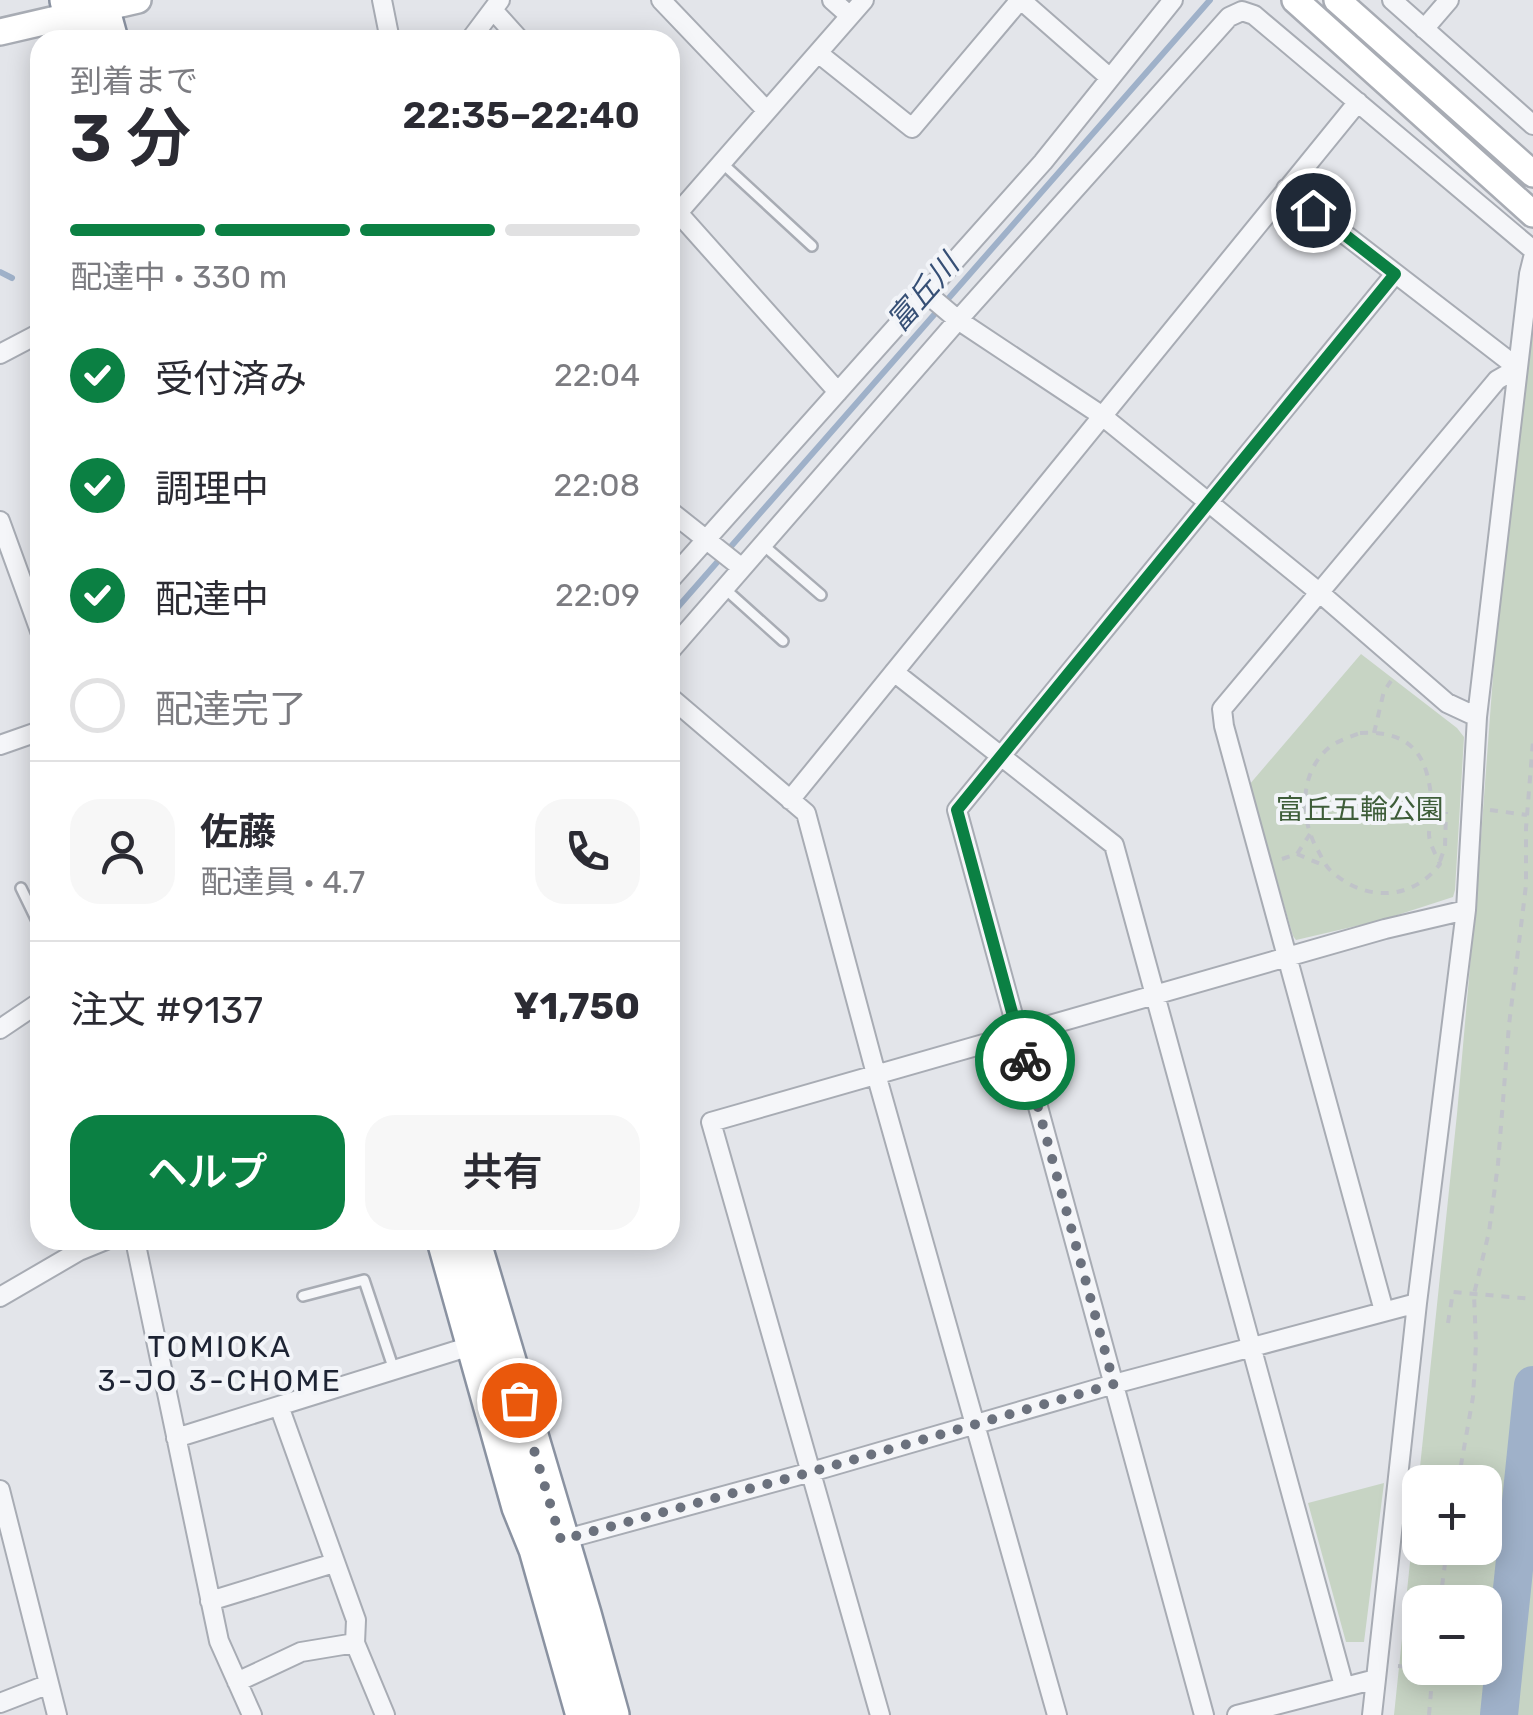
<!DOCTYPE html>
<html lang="ja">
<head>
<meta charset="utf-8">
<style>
  body { margin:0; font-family:Rubik,"Noto Sans JP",sans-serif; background:#f7f7f7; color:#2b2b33; height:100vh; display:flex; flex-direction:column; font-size:38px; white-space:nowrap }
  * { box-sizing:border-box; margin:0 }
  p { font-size:32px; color:#7c7c81 }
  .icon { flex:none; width:55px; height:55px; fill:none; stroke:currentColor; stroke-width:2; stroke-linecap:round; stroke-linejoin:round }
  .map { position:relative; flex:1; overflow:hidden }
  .panel { position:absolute; left:30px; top:30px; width:650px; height:1220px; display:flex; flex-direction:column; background:#fff; border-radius:30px; box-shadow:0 5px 25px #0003 }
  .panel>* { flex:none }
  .fabs { position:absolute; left:1402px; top:1465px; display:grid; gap:20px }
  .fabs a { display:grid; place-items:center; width:100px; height:100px; border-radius:20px; background:#fff; box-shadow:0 5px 25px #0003; font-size:50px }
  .pin { position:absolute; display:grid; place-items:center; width:85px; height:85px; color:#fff; margin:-42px; border:5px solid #fff; border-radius:50%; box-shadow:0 2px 10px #0007 }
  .courier { position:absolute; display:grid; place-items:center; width:100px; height:100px; margin:-50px; border:8px solid #0b8043; border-radius:50%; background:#fff; color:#222; box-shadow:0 2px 12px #0007 }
  .head em { font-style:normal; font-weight:600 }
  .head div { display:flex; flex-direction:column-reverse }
  .head { display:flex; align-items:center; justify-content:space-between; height:170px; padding:0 40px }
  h1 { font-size:65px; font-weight:600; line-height:75px }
  .bar { display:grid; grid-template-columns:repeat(4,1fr); gap:15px 10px; align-content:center; height:120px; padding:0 40px }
  .bar i { height:12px; border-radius:8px; background:#e1e1e2 }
  .bar .selected { background:#0b8043 }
  .bar p { grid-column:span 4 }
  .line { display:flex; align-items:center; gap:25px; padding:0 40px; border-top:2px solid #e1e1e2 }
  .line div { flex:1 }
  .round { display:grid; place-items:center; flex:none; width:105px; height:105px; border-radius:30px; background:#f7f7f7 }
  ol { padding:0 40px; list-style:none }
  li { display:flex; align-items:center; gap:30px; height:110px }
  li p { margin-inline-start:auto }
  li .icon { padding:10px; border-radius:50%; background:#0b8043; color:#fff; stroke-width:4 }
  li:last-child { color:#7c7c81 }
  li i { width:55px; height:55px; border:5px solid #e1e1e2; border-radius:50% }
  .cta { display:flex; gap:20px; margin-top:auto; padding:20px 40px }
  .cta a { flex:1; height:115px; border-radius:30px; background:#0b8043; color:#fff; font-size:40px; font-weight:600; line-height:115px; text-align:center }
  .cta a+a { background:#f7f7f7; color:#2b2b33 }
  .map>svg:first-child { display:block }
  .green { fill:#c7d4c4; fill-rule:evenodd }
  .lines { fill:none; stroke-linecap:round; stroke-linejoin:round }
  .stream { stroke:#9fb1c9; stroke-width:6 }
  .river { stroke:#9fb1c9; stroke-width:38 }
  .lane-casing { stroke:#a8acb4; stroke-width:14 }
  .street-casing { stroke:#a8acb4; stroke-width:22 }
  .secondary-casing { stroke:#a8acb4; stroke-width:30 }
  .highway-casing { stroke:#8a92a1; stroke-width:40 }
  .path { stroke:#c0c3c9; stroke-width:4; stroke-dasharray:8 8; stroke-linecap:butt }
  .lane { stroke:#f5f6f9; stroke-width:9 }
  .street { stroke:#f5f6f9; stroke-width:18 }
  .secondary { stroke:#fff; stroke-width:25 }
  .highway { stroke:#fff; stroke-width:35 }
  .done { stroke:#6b717d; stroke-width:10; stroke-dasharray:0 18 }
  .route { stroke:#0b8043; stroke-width:12 }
  .labels { text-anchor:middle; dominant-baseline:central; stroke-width:8; stroke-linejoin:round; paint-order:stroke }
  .park-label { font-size:28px; fill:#3e5d39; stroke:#f2f4f8 }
  .water-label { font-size:30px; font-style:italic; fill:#364f75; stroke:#f2f4f8 }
  .neighbourhood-label { font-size:30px; letter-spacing:2.5px; fill:#1d2333; stroke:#f2f4f8 }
</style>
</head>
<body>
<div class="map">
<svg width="1533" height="1715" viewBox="0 0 1533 1715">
  <rect width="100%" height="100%" fill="#e3e5ea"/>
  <path class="green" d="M 1533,308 L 1533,1715 L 1394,1715 L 1457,1114 L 1479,864 L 1498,609 ZM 1420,1482 L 1485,1482 L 1485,1548 L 1420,1548 ZM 1420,1602 L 1485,1602 L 1485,1668 L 1420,1668 Z
    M 1361,654 L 1457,728 L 1464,737 L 1455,890 L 1453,897 L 1382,920 L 1296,940 L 1293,936 L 1249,785 Z
    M 1384,1483 L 1364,1642 L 1346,1642 L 1308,1503 Z"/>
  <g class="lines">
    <path class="stream" d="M 0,272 L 12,278
      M 670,616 L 1210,0"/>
    <path class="river" d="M 1499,1715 L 1533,1385"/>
    <g class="lane-casing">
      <path id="lane" d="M 722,163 L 812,246
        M 762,544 L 821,595
        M 724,588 L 783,641
        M 21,888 L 40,927
        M 303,1296 L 364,1280 L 394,1370"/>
    </g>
    <g class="street-casing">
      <path id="street" d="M 382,0 L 390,40
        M 661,0 L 767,111
        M 832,0 L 850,16
        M 1021,0 L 1110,78
        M 1392,0 L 1533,125
        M 493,10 L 520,40
        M 1424,29 L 1449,0
        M 470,40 L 500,0
        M 818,53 L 912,128 L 1020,0
        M 1286,189 L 1518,368 L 1497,380 L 1222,709 L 1224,726 L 1384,1311
        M 672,206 L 838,392
        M 670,222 L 864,0
        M 926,293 L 958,320 L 1101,415 L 1320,593 L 1447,703 L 1477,717
        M 0,354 L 40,333
        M 670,511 L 742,568
        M 0,521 L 40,631
        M 670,580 L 1043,162 L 1173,0
        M 670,651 L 958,320 L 1229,17 L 1242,11 L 1254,15 L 1533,250
        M 894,672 L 1114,845 L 1344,1686
        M 670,697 L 806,813 L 876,1074 L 1057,1715
        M 0,745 L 40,731
        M 790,800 L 1358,102
        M 0,1029 L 40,1002
        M 135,1240 L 219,1641 L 252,1715
        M 0,1297 L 79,1251 L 106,1240
        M 279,1406 L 356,1620 L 355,1643 L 385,1715
        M 176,1438 L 474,1345
        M 0,1490 L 57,1715
        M 555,1542 L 811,1472 L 1114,1384 L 1417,1303
        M 210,1601 L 334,1563
        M 237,1682 L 301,1652 L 355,1643
        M 0,1703 L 49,1684
        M 880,1715 L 711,1122 L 1385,929 L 1466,910
        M 1204,1715 L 957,810 L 1395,274
        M 1237,1715 L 1376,1679 L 1417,1303 L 1466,910 L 1477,717 L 1529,274 L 1533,258
        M 1372,1715 L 1376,1679"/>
    </g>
    <g class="secondary-casing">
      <path id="secondary" d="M 1295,0 L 1533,214
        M 1337,0 L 1533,174
        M 0,32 L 138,0"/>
    </g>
    <g class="highway-casing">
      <path id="highway" d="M 68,0 L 79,40
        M 99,0 L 110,40
        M 445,1240 L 520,1507 L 537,1549 L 584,1715
        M 472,1240 L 583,1614 L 611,1715"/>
    </g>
    <path class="path" d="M 1360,733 C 1416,730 1430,760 1432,811 C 1432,819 1429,827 1429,834 C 1429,843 1436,855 1440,864 C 1412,901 1365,902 1331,871 C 1324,865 1320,853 1315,845 C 1299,813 1301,769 1331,746 C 1340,740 1350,737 1360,733 Z
      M 1374,733 L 1384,691 L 1391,681
      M 1490,810 L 1527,815
      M 1297,854 L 1325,866
      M 1282,859 L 1297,854 L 1310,834
      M 1440,861 L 1445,847 L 1446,812
      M 1448,1323 L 1453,1292 L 1533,1299
      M 1458,1482 L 1473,1397 L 1476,1344 L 1474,1294 L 1489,1232 L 1498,1164 L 1509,1025 L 1526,885 L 1526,828 L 1533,741
      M 1440,1602 L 1447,1548
      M 1398,1666 L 1433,1669
      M 1429,1715 L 1433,1668"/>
    <use href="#lane" class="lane"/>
    <use href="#street" class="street"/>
    <use href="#secondary" class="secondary"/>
    <use href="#highway" class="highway"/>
  </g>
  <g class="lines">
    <path class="done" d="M 519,1400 L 561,1540 L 811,1472 L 1114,1384 L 1025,1060"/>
    <path class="route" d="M 1025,1060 L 957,810 L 1395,274 L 1313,210"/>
  </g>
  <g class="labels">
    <g class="park-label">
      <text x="1360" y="809">富丘五輪公園</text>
    </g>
    <g class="water-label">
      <text transform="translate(923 293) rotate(-49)">富丘川</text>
    </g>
    <g class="neighbourhood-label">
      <text x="220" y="1347">TOMIOKA<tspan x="220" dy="34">3-JO 3-CHOME</tspan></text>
    </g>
  </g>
</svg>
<div class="fabs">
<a>+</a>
<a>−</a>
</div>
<div class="pin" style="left:519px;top:1400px;background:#ea580c"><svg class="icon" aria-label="bag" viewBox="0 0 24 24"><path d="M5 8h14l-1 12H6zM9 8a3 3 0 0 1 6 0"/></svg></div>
<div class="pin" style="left:1313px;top:210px;background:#1f2937"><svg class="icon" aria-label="home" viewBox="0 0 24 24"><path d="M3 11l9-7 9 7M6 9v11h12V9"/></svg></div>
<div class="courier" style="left:1025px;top:1060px"><svg class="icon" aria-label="bike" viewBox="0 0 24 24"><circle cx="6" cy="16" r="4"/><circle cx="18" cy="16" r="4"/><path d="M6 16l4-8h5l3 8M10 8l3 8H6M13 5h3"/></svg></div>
<section class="panel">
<div class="head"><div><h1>3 分</h1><p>到着まで</p></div><em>22:35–22:40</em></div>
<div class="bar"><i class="selected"></i><i class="selected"></i><i class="selected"></i><i></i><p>配達中 · 330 m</p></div>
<ol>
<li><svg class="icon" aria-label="check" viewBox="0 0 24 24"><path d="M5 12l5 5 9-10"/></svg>受付済み<p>22:04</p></li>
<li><svg class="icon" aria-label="check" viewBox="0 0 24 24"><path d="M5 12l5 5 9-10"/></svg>調理中<p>22:08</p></li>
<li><svg class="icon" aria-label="check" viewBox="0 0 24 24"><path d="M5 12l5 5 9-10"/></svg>配達中<p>22:09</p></li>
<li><i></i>配達完了</li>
</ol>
<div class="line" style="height:180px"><a class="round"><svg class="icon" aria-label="person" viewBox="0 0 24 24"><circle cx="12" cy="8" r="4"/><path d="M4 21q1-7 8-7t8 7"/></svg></a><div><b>佐藤</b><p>配達員 · 4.7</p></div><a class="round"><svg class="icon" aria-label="phone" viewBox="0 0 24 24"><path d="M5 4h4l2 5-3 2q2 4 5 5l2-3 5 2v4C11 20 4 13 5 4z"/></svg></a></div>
<div class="line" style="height:130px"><div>注文 #9137</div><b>¥1,750</b></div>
<div class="cta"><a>ヘルプ</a><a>共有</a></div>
</section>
</div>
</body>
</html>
